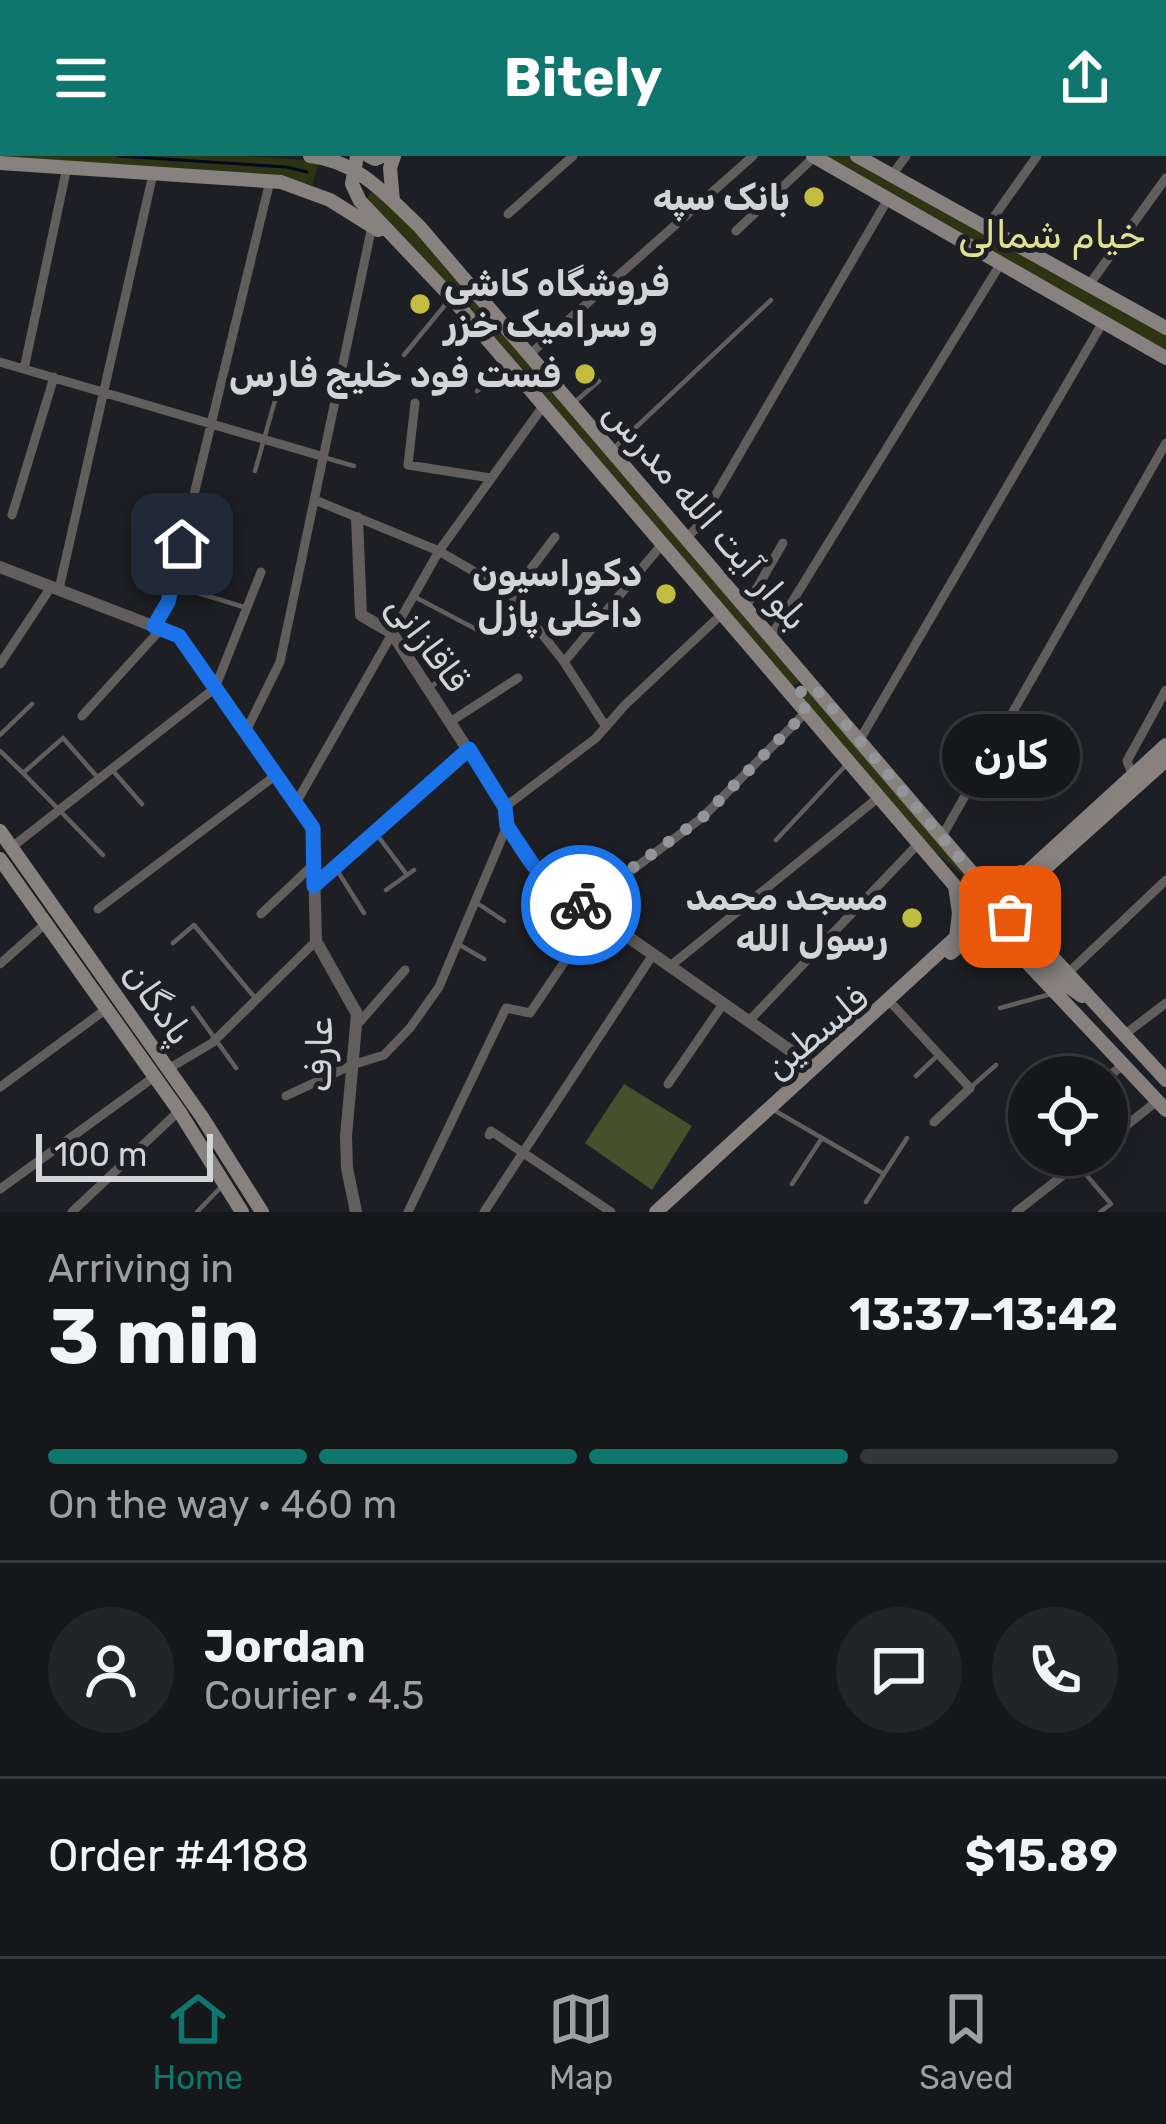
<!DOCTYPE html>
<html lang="en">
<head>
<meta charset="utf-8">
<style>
  body { margin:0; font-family:Rubik,"Noto Sans Arabic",sans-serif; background:#232428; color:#f1f3f6; height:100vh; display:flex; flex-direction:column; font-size:45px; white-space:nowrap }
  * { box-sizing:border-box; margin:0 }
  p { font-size:39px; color:#9e9fa3 }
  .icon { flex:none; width:66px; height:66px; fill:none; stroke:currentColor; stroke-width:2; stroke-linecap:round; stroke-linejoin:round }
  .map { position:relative; height:1056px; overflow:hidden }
  .sheet { display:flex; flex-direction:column; background:#16171b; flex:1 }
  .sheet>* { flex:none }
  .controls { position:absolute; left:1008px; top:900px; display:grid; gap:24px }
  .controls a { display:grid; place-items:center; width:120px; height:120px; border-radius:50%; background:#16171b; box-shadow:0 12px 48px #0002,0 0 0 3px #35363a; font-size:60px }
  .scale { position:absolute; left:36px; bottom:30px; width:177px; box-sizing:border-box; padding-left:12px; border:6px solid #d3d4d7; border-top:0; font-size:33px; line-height:42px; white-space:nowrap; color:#d3d4d7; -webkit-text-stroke:9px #1e1f24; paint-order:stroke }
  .pin { position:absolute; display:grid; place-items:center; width:102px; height:102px; color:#fff; margin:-51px; border-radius:24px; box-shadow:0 6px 18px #0006 }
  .courier { position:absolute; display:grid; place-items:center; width:120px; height:120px; margin:-60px; border:9px solid #1a73e8; border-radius:50%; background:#fff; color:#222; box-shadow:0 3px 15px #0007 }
  .bubble { position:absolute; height:84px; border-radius:42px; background:#16171b; box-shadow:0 12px 48px #0002,0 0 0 3px #35363a; font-size:39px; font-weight:700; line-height:84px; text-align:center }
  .head em { font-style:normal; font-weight:700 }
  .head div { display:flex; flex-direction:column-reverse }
  .head { display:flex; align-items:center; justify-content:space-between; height:204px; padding:0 48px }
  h1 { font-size:78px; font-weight:700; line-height:90px }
  .bar { display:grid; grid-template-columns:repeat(4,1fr); gap:18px 12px; align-content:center; height:144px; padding:0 48px }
  .bar i { height:15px; border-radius:9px; background:#35363a }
  .bar .selected { background:#0f766e }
  .bar p { grid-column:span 4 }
  .line { display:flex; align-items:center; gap:30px; padding:0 48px; border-top:3px solid #35363a }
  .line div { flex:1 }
  .round { display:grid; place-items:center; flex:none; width:126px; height:126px; border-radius:63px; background:#232428 }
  header { display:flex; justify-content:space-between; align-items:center; height:156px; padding:0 48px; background:#0f766e; color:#fff; font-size:54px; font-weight:700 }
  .menu { display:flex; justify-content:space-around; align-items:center; height:168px; border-top:3px solid #35363a; background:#16171b; font-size:33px; color:#9e9fa3 }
  .menu a { display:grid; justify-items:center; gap:6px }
  .menu .selected { color:#0f766e }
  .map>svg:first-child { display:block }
  .green { fill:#2e3413 }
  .forest { fill:#484f2c }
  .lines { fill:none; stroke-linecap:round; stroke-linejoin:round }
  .stream { stroke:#000a20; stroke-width:3 }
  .service { stroke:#615e5d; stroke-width:4.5 }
  .minor { stroke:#615e5d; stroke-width:9 }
  .tertiary { stroke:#615e5d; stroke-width:12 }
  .secondary { stroke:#878280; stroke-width:14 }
  .done { stroke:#949598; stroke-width:12; stroke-dasharray:0 21.6 }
  .route { stroke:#1a73e8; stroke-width:15 }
  .poi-dot { fill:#c3bd3f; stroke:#1e1f24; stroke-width:4.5 }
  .labels { text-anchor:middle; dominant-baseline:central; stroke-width:10; stroke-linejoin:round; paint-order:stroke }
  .poi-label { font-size:36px; font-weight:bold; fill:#d3d4d7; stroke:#1e1f24; text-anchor:end }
  .street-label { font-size:36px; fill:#d3d4d7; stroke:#1e1f24 }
  .neighbourhood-label { font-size:39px; fill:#e2e091; stroke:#1e1f24 }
</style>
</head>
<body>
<header><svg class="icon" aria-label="menu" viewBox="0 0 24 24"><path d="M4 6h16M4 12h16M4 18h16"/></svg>Bitely<svg class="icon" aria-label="share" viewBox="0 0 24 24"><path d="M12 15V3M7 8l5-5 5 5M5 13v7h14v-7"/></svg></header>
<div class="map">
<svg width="1166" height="1056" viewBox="0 0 1166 1056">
  <rect width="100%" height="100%" fill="#1e1f24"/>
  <path class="green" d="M 0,0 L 245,0 L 302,4 L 318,9 L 312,29 L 282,21 Z
    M 813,0 L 857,0 L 1166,172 L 1166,202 Z
    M 376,31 L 804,519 L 797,528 L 787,531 L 362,47 Z
    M 814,531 L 965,718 L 964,720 L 905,670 L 796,542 L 803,533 Z"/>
  <path class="forest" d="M 624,928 L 692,970 L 652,1034 L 585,987 Z"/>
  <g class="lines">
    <path class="stream" d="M 118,0 L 286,11 L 307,16"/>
    <path class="service" d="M 404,199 L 450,143
      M 477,235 L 505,212
      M 576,245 L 599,225
      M 615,291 L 771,144
      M 326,302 L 354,310
      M 255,315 L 278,234
      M 172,429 L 247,452
      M 413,440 L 491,481
      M 430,531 L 455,515
      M 0,579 L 32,548
      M 0,595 L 23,617
      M 114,616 L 142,648
      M 99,623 L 63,582 L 23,617 L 103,699
      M 375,676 L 407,719
      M 776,684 L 846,609
      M 335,711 L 364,757
      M 386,734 L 414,714
      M 474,745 L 504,765
      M 173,787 L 194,769 L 256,843
      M 458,788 L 484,803
      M 193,852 L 236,912
      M 1000,852 L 1051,838
      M 916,920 L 939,898
      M 970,932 L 996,909
      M 772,953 L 884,1018
      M 1077,1008 L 1111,1048 L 1100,1056
      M 792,1028 L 822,982
      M 866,1046 L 907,982
      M 197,1056 L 222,1030"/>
    <path class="minor" d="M 892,19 L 906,0
      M 508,58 L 573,0
      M 986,72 L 1037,0
      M 736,75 L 814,1
      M 1089,129 L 1166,22
      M 530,198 L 753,0
      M 0,206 L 321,300
      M 24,213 L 67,11
      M 415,247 L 408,309 L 491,322
      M 315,344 L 439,395 L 509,436 L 564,506 L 606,571
      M 12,359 L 54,221
      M 686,383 L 697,371 L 888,43
      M 59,433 L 153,18
      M 511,439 L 555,381
      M 746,451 L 783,387
      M 154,470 L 168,446 L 270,25
      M 771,480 L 1001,107
      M 564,506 L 663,387
      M 0,508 L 51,431
      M 82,560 L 161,473
      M 450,566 L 518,522
      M 246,575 L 280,506 L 372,70
      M 859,585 L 1103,166
      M 1133,620 L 1127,605 L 1166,534
      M 296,647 L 439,395 L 544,249
      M 505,651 L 596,582 L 625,549 L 724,456
      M 941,682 L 1166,287
      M 12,691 L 215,532 L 261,416
      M 314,730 L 469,593
      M 584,750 L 703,661 L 807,555
      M 98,753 L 276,619
      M 261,758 L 314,708
      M 0,808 L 45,768
      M 669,811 L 879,641
      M 1068,817 L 1166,724
      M 894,850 L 970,932 L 934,966
      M 748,866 L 919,687
      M 357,869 L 405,814
      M 1124,879 L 1166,847
      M 168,913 L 212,887 L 316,785
      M 1107,922 L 1125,907
      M 668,928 L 723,848
      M 0,931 L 105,854
      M 286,940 L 352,909 L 384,899 L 410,872 L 439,831 L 507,670
      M 489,979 L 491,975 L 611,1056
      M 1107,985 L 1157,945
      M 0,1033 L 154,921
      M 72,1056 L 179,955
      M 408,1056 L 506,852 L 530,857 L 596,759
      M 484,1056 L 652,800
      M 1016,1056 L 1089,999"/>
    <path class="tertiary" d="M 357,362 L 361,459 L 392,477 L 505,651 C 509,691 547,734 584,750 L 814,911
      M 0,411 L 179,480 L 313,672 L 316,785 L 357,858 L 346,980 L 347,1012 L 356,1056"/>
    <path class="secondary" d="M 310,0 C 358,5 386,39 419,70 L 1010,761 L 1035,782 L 1166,924
      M 357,0 L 352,28 L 360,45 L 451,141 L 955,730 L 1166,954
      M 369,0 L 375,3 L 382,0
      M 813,0 L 1166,202
      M 857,0 L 1166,172
      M 0,7 L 281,26 L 330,44 L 378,74
      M 393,45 L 390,12 L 394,0
      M 0,675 L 202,961 L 262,1056
      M 0,703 L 179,955 L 242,1056
      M 973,717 L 996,722 L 1021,716
      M 955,730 L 959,757 L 956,781
      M 1032,732 L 1022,748 L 1033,777
      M 963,788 L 1017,798
      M 951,797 L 1166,604
      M 1041,811 L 1082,840
      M 656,1056 L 1166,589"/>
  </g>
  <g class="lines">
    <path class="done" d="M 581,749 L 703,661 L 807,555 L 796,542 L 803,533 L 814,531 L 1010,761"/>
    <path class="route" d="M 182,388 L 168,446 L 154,470 L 179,480 L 313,672 L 314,730 L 469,593 L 505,651 L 507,670 L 533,709 L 564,741 L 581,749"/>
  </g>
  <g class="poi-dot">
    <circle cx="814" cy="41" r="12"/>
    <circle cx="420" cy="148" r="12"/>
    <circle cx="585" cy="218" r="12"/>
    <circle cx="666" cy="438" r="12"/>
    <circle cx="912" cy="762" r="12"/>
  </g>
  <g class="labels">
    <g class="poi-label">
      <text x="790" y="41">بانک سپه</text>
      <text x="444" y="127" text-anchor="start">فروشگاه کاشی<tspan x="444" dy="41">و سرامیک خزر</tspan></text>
      <text x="561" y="218">فست فود خلیج فارس</text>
      <text x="642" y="417">دکوراسیون<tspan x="642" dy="41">داخلی پازل</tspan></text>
      <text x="888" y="741">مسجد محمد<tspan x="888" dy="41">رسول الله</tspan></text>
    </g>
    <g class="street-label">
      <text transform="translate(706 359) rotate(49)">بلوار آیت الله مدرس</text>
      <text transform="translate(428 487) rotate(53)">قاقازانی</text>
      <text transform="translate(158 847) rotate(55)">پادگان</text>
      <text transform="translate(816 876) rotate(-40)">فلسطین</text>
      <text transform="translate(319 899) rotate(-89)">عارف</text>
    </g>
    <g class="neighbourhood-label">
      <text x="1052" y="79">خیام شمالی</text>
    </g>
  </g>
</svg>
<div class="controls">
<a><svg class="icon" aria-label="locate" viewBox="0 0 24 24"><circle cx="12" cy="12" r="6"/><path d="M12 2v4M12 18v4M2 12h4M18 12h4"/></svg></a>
</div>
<div class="scale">100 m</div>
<div class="pin" style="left:1010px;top:761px;background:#ea580c"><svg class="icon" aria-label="bag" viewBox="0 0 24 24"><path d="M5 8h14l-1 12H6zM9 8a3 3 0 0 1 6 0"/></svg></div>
<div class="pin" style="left:182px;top:388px;background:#1f2937"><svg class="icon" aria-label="home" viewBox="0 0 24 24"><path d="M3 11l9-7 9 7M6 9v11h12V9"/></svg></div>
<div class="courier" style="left:581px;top:749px"><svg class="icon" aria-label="bike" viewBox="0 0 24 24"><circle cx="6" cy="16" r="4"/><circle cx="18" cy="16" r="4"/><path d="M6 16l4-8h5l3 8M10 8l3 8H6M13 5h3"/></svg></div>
<div class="bubble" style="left:942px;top:558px;width:138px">کارن</div>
</div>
<section class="sheet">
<div class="head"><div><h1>3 min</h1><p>Arriving in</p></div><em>13:37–13:42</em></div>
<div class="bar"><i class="selected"></i><i class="selected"></i><i class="selected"></i><i></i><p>On the way · 460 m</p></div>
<div class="line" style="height:216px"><a class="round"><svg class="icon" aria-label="person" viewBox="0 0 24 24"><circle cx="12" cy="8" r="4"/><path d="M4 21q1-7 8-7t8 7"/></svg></a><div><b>Jordan</b><p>Courier · 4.5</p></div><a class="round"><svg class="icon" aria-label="chat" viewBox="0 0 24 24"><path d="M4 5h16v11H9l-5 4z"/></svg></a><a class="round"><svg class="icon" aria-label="phone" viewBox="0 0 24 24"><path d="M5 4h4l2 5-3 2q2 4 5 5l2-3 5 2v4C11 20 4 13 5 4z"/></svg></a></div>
<div class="line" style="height:156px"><div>Order #4188</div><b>$15.89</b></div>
</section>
<nav class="menu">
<a class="selected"><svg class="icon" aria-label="home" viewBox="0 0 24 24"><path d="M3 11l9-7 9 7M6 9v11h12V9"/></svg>Home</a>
<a><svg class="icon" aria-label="map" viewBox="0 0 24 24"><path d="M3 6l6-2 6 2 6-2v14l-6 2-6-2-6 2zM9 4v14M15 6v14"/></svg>Map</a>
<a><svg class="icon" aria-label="saved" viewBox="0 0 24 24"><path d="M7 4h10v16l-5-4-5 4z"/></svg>Saved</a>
</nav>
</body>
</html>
